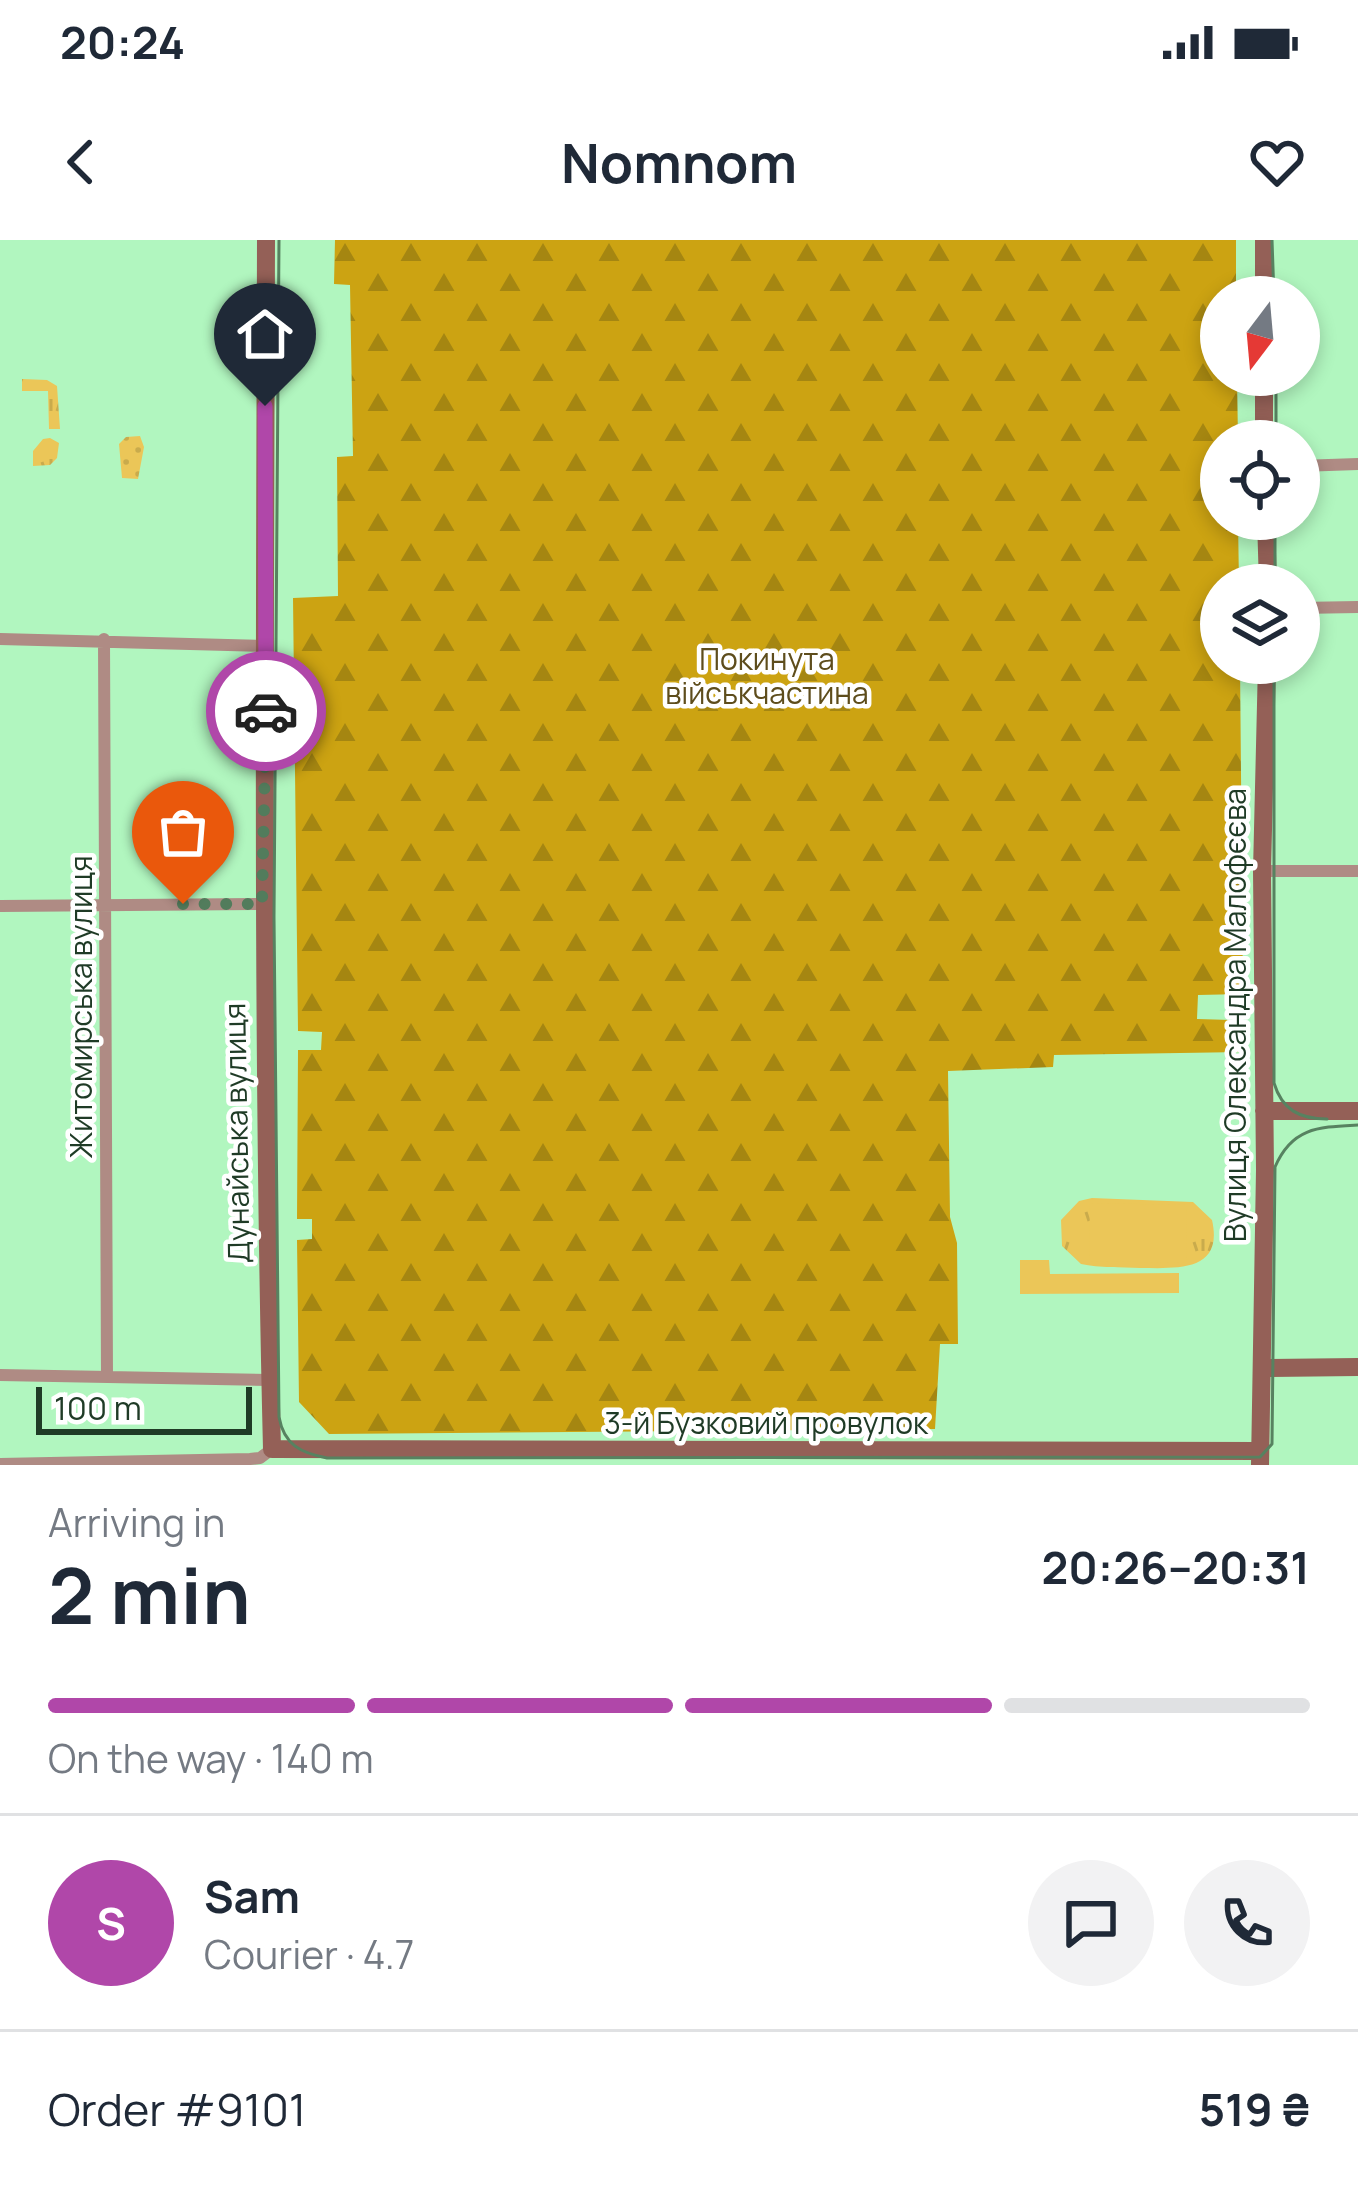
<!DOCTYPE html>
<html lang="en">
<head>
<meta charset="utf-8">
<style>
  body { margin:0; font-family:Manrope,sans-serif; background:#f2f2f3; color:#1f2937; height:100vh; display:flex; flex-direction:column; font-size:45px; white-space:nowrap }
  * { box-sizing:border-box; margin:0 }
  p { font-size:39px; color:#747a83 }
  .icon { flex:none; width:66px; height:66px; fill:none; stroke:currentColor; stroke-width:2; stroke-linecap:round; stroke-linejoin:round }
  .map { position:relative; height:1225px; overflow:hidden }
  .drawer { display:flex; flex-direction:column; background:#fff; flex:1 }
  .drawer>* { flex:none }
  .needle { width:78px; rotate:196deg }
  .tools { position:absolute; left:1200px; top:36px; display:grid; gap:24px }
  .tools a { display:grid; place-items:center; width:120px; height:120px; border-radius:50%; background:#fff; box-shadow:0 6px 18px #0003; font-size:60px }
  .scale { position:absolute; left:36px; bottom:30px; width:216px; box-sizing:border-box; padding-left:12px; border:6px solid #1f3b26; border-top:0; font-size:33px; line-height:42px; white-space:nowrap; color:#1f3b26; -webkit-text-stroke:9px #fff; paint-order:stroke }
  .pin { position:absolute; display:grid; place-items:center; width:102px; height:102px; color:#fff; margin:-123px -51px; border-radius:50% 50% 50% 0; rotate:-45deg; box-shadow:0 0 12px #0007 }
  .pin .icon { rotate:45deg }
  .courier { position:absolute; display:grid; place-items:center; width:120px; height:120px; margin:-60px; border:9px solid #b047a9; border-radius:50%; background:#fff; color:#222; box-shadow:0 3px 15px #0007 }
  .summary em { font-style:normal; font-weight:700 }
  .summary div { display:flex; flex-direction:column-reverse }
  .summary { display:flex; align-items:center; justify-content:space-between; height:204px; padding:0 48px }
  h1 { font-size:78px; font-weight:700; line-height:90px }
  .bar { display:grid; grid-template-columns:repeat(4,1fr); gap:18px 12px; align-content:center; height:144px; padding:0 48px }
  .bar i { height:15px; border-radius:9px; background:#e0e1e3 }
  .bar .on { background:#b047a9 }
  .bar p { grid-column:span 4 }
  .line { display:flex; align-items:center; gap:30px; padding:0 48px; border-top:3px solid #e0e1e3 }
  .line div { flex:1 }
  .round { display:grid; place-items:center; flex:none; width:126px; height:126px; border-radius:63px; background:#f2f2f3 }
  .status { display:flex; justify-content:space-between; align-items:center; height:84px; padding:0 60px; background:#fff; direction:ltr }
  .status svg { height:33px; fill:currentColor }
  header { display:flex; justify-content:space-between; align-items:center; height:156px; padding:0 48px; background:#fff; font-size:54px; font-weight:700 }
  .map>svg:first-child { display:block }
  .grass { fill:url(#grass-tufts) }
  .forest { fill:url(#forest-firs) }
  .park { fill:url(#park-dots) }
  .pitch { fill:#ebc658 }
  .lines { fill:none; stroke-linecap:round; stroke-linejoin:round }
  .street { stroke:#af8b84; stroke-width:12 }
  .secondary { stroke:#946057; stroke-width:18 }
  .tram { stroke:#578260; stroke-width:3 }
  .done { stroke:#527c5c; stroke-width:12; stroke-dasharray:0 21.6 }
  .route { stroke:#b047a9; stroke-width:15 }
  .labels { text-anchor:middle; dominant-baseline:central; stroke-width:9; stroke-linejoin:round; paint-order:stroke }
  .park-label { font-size:30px; fill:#5e4d1c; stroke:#fff }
  .street-label { font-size:30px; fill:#1f3b26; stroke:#fff }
</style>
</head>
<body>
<div class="status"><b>20:24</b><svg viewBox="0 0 49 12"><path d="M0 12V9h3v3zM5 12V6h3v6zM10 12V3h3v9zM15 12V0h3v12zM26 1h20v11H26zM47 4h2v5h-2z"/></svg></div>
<header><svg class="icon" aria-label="back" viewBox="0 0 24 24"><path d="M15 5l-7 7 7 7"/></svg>Nomnom<svg class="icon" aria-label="heart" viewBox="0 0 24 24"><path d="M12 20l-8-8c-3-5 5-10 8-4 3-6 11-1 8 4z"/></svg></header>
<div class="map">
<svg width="1358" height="1225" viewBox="0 0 1358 1225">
  <defs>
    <pattern id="grass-tufts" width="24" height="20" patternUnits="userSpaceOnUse" patternTransform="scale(3)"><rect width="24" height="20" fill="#ebc658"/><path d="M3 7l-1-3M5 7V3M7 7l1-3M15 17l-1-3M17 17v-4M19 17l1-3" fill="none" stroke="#c9ab4c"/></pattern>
    <pattern id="forest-firs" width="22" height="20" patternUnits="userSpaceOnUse" patternTransform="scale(3)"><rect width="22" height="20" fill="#cca312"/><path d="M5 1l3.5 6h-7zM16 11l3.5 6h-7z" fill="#a58611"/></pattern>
    <pattern id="park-dots" width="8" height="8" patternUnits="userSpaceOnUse" patternTransform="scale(3)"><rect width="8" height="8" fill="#ebc658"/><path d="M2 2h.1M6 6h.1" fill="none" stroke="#c9ab4c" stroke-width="1.8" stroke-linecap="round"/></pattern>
  </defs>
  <rect width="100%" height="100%" fill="#b1f6bf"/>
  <path class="grass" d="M 22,139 L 47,140 L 57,146 L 60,189 L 49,189 L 48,151 L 22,151 Z
    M 50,198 L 59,203 L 57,218 L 50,225 L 33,226 L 33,211 L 43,199 Z
    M 1092,958 L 1193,962 L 1212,980 C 1224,1033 1176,1028 1140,1028 C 1120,1027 1100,1028 1081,1024 L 1062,1006 L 1061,980 L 1079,961 Z"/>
  <path class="forest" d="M 335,0 L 1236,0 L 1236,57 L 1221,57 L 1221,135 L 1237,135 L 1238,201 L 1221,201 L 1221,279 L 1238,279 L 1239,345 L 1221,345 L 1221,423 L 1240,423 L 1243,754 L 1198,755 L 1197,779 L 1231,780 L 1230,788 L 1243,793 L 1243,812 L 1054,815 L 1053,827 L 948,831 L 950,977 L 957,1003 L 958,1104 L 940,1104 L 935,1189 L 329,1194 L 299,1162 L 297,1000 L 312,999 L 312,979 L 297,979 L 298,810 L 321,810 L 322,792 L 298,791 L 293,358 L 338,356 L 337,217 L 353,216 L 350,45 L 334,44 Z"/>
  <path class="park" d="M 140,196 L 144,207 L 138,239 L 122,238 L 119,204 L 126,197 Z"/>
  <path class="pitch" d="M 1090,963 L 1187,965 L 1186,1023 L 1089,1021 Z
    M 1020,1020 L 1049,1020 L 1050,1034 L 1179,1033 L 1179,1053 L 1020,1054 Z"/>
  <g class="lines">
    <path class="street" d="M 1299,226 L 1358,224
      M 1299,368 L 1358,367
      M 0,399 L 267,406
      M 104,399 L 107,1136
      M 1262,631 L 1358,631
      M 0,666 L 262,664
      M 0,1135 L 270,1140
      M 0,1224 L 250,1219 L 260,1218 L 272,1209"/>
    <path class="secondary" d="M 266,0 C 265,403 262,806 272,1209 L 1260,1211
      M 1264,0 L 1264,57
      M 1264,135 L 1264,201
      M 1266,279 L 1268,345
      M 1264,871 L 1358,871
      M 1263,1128 L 1358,1127
      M 1260,1225 L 1265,930 L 1262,631 L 1267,423"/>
    <path class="tram" d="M 279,0 L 274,677 L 279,1177 C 284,1205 301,1213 327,1218 L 1260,1217 L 1272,1204 L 1275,927 C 1292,887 1319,887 1358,885
      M 1272,0 L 1274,57
      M 1276,135 L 1276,201
      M 1275,345 L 1275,279
      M 1274,423 L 1274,843 C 1282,870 1300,879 1327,879"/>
  </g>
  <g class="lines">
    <path class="done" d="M 183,664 L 262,664 L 266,471"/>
    <path class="route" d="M 265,166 L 266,471"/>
  </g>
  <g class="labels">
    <g class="park-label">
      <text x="767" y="418">Покинута<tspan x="767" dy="34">військчастина</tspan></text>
    </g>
    <g class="street-label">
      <text transform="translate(80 767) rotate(-90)">Житомирська вулиця</text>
      <text transform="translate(1234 775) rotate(-90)">Вулиця Олександра Малофєєва</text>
      <text transform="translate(236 893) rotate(-91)">Дунайська вулиця</text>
      <text x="766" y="1182">3-й Бузковий провулок</text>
    </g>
  </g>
</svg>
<div class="tools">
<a><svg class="needle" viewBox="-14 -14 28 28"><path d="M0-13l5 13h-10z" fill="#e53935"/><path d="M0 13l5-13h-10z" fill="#747a83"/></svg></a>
<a><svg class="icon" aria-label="locate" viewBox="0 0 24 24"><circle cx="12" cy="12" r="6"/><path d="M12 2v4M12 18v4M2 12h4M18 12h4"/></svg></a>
<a><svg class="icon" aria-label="layers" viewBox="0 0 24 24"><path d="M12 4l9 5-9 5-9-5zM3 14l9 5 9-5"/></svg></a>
</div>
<div class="scale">100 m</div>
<div class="pin" style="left:183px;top:664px;background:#ea580c"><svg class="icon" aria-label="bag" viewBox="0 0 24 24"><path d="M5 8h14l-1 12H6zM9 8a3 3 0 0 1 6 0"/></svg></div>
<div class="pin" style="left:265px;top:166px;background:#1f2937"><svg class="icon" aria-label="home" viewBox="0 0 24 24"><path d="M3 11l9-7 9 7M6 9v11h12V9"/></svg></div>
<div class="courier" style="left:266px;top:471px"><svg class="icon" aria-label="car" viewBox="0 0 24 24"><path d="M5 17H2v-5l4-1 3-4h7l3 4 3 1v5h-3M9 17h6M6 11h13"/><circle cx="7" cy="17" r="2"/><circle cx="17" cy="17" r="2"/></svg></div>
</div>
<section class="drawer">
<div class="summary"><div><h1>2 min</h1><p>Arriving in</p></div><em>20:26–20:31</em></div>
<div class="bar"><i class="on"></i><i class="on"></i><i class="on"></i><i></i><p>On the way · 140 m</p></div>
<div class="line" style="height:216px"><b class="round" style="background:#b047a9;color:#fff">S</b><div><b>Sam</b><p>Courier · 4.7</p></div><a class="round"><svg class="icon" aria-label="chat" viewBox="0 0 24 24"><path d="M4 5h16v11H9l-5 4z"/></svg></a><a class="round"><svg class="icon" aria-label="phone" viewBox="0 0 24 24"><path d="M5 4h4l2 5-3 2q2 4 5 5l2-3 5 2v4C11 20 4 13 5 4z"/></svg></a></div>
<div class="line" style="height:156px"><div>Order #9101</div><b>519 ₴</b></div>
</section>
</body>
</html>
